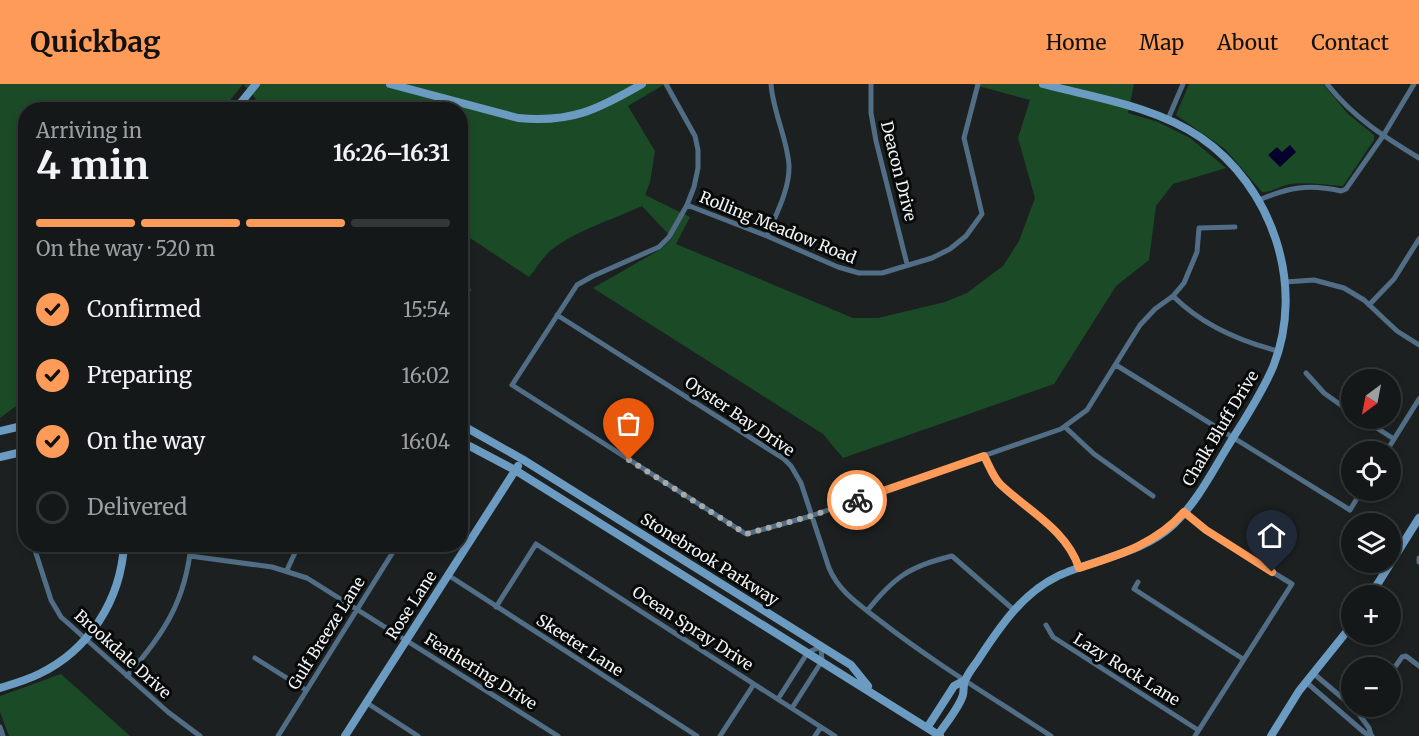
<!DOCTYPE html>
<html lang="en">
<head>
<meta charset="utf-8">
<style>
  body { margin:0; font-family:Merriweather,serif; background:#222525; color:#f1f3f6; height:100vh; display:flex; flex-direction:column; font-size:22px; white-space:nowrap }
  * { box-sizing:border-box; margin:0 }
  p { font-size:20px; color:#9da0a2 }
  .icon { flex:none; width:33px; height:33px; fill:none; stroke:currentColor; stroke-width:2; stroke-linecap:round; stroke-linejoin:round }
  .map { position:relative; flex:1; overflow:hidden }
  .sheet { position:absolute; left:18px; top:18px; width:450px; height:450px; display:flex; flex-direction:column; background:#151818; border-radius:24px; box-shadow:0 3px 9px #0003,0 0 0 2px #343737 }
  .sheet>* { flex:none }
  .needle { width:39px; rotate:212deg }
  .controls { position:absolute; left:1341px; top:285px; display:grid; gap:12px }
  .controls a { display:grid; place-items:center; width:60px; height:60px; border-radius:50%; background:#151818; box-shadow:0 3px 9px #0003,0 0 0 2px #343737; font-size:30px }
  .pin { position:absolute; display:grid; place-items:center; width:51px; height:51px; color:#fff; margin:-62px -26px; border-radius:50% 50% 50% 0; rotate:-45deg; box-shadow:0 0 6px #0007 }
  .pin .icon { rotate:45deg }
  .courier { position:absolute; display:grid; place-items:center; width:60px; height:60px; margin:-30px; border:4px solid #fe9b59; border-radius:50%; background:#fff; color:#222; box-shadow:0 2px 8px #0007 }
  .head em { font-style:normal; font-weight:700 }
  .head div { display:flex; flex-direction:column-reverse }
  .head { display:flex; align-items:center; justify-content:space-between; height:102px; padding:0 18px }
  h1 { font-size:39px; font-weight:700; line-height:45px }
  .bar { display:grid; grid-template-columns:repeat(4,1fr); gap:9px 6px; align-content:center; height:72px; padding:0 18px }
  .bar i { height:8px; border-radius:4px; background:#343737 }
  .bar .current { background:#fe9b59 }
  .bar p { grid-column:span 4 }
  ol { padding:0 18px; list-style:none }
  li { display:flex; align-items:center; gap:18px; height:66px }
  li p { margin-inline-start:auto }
  li .icon { padding:6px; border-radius:50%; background:#fe9b59; color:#111; stroke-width:4 }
  li:last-child { color:#9da0a2 }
  li i { width:33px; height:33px; border:3px solid #343737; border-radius:50% }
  header { display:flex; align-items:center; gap:36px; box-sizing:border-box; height:84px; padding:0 30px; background:#fe9b59; color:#111 }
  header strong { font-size:28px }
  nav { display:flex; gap:33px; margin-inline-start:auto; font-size:21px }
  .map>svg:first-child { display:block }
  .green { fill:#1b4b26 }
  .water { fill:#05002c }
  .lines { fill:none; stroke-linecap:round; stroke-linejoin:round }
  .street { stroke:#516e86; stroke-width:5 }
  .secondary { stroke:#6c9bc1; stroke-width:8 }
  .done { stroke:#a7aaaa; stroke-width:6; stroke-dasharray:0 10.8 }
  .route { stroke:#fe9b59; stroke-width:8 }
  .labels { text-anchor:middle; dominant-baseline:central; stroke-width:6; stroke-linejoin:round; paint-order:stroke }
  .street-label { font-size:16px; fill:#f2f4f5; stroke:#080909 }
</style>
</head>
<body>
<header>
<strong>Quickbag</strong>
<nav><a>Home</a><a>Map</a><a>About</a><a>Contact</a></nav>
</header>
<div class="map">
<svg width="1419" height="652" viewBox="0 0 1419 652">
  <rect width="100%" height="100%" fill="#1c2020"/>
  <path class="green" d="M 0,0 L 665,0 L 628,22 L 655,67 L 650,98 L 645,111 L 690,133 L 676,160 L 853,234 L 878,234 L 945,218 L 967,209 L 1003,182 L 1019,157 L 1035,114 L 1018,54 L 1030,16 L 971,0 L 1134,0 L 1128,29 L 1158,38 L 1190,54 L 1226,84 L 1173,100 L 1156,122 L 1149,176 L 1116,202 L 1054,300 L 843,374 L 823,350 L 593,204 L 661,165 L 672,154 L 642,122 C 612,136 576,146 550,167 C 542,174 536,185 529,193 L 461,148 L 460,26 L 256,25 L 251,21 L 256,15 L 243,0 L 223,25 L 26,26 L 25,311 L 16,322 L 0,334 Z
    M 1189,0 L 1323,0 L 1348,30 L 1374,51 L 1374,56 L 1343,102 C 1325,101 1307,98 1290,100 C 1280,102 1272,108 1262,108 L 1225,65 L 1176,31 Z
    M 61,590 L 130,652 L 9,652 L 0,628 L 0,612 Z"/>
  <path class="water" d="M 1290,61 L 1296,68 L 1280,83 L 1268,71 L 1277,63 L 1282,68 Z"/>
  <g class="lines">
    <path class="street" d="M 666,0 L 695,52 L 698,66 L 698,84 L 694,103 L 687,121 L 669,153 L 659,163 L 593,192 L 577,201 L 512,301 L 746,450 L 811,432 L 1061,345 L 1087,326 L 1140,241 L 1155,225 L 1173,212 L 1184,199 L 1197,168 L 1199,144 L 1235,143
      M 871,0 L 871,29 L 876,57 L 907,180
      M 1327,0 C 1354,34 1383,52 1419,74
      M 1168,35 L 1183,0
      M 1259,116 C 1289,103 1309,100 1341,107 L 1346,105 L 1383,52 L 1414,0
      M 687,121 L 767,152 L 838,183 L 859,189 L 882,189 L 932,174 L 950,165 L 966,152 L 982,130 L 964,54 L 978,0
      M 767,152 C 776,130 790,105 789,81 C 787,54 773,28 771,0
      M 1285,198 L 1314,196 L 1344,204 L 1364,216 L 1397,247 L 1419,261
      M 460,201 L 468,206 L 460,219
      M 1173,212 C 1202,241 1239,257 1278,267
      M 1369,221 L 1394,195 L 1419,155
      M 557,231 L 784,375 L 791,382 L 801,399 L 829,484 C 839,508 860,521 879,536 C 934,579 993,614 1051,652
      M 1116,281 L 1350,426 L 1362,406
      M 1306,289 L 1324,309 L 1352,329
      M 1361,334 L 1394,355
      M 1065,343 L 1094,370 L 1153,412
      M 1386,368 L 1419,315
      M 984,372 C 989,381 993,393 1000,400 C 1027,426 1068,446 1079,484
      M 1184,428 L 1214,452 L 1292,500 L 1195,652
      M 33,460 L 51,516 L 61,533 L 168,628 L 200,652
      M 190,472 L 272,483 L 307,494 L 558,652
      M 1419,474 L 1419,478
      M 287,486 L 299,460
      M 448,491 L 697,652
      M 1138,498 L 1134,505 L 1243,575
      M 496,523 L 536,460 L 835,652
      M 867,527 C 894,493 910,482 952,472 L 1014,526
      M 1046,541 L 1053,553 L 1198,646
      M 255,574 L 306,606
      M 1313,589 L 1352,622
      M 1390,590 L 1402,573 L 1406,572 L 1419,582
      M 127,592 C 163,551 186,517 191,460
      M 1306,598 L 1365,649 L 1372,652
      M 778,615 L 808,568 L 821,563 L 822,577 L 792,624
      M 367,619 L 418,652
      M 1353,622 L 1369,644 L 1371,651
      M 0,643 L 3,652
      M 278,652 L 398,460
      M 720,652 L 754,600
      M 815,652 L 821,643"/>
    <path class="secondary" d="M 390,0 L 518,34 C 571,39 597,26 642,0
      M 235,26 L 256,0
      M 460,340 L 522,375 L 851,581 L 868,602
      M 0,347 L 26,341
      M 460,357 L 515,386 L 940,652
      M 0,373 L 26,367
      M 1370,512 L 1419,434
      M 0,604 C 13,600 27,596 39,590 C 89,566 121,516 124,460
      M 927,644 L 954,602 L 965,596
      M 938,651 C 946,639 959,624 963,611 C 964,606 963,601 965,597 C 968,588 976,580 980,573 C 1001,541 1023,509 1058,492 C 1097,474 1142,470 1174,440 C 1197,418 1212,388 1228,362 C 1244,336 1261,311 1273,283 C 1306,201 1272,102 1200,53 C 1154,22 1096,14 1043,0
      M 345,652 L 518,382
      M 1271,652 L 1299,607 L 1352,541"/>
  </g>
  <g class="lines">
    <path class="done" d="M 629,376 L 746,450 L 811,432 L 857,416"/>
    <path class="route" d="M 857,416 L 984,372 C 989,381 993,393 1000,400 C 1027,426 1067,446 1079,484 C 1119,471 1156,460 1184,428 L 1206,446 L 1272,488"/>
  </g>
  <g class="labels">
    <g class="street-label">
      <text transform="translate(899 87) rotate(76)">Deacon Drive</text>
      <text transform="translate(778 143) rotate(22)">Rolling Meadow Road</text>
      <text transform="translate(740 332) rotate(34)">Oyster Bay Drive</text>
      <text transform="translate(1220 344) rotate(-59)">Chalk Bluff Drive</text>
      <text transform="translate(710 475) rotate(32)">Stonebrook Parkway</text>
      <text transform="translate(411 521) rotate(-57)">Rose Lane</text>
      <text transform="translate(693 544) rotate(33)">Ocean Spray Drive</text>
      <text transform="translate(326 549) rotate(-58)">Gulf Breeze Lane</text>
      <text transform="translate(580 561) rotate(33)">Skeeter Lane</text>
      <text transform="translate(123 570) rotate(42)">Brookdale Drive</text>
      <text transform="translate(1127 585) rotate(32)">Lazy Rock Lane</text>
      <text transform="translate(481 587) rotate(32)">Feathering Drive</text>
    </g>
  </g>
</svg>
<div class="controls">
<a><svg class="needle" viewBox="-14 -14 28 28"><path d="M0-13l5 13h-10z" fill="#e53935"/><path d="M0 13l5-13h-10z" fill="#9da0a2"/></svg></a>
<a><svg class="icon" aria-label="locate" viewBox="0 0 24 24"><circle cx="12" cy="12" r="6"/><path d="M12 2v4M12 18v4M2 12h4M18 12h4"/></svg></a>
<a><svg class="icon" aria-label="layers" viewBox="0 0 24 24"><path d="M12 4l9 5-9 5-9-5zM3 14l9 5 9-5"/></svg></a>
<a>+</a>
<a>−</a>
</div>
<div class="pin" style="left:629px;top:376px;background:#ea580c"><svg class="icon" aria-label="bag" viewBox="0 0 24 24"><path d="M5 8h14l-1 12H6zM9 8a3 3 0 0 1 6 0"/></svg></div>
<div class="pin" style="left:1272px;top:488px;background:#1f2937"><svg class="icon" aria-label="home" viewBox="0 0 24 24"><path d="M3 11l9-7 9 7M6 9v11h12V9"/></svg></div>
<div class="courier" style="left:857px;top:416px"><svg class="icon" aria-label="bike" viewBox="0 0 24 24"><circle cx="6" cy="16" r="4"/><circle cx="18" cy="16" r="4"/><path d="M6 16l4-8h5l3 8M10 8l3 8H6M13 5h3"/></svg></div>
<section class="sheet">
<div class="head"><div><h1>4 min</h1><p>Arriving in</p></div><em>16:26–16:31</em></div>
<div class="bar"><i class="current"></i><i class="current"></i><i class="current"></i><i></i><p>On the way · 520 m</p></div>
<ol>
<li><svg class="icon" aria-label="check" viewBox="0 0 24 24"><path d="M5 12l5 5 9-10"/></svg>Confirmed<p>15:54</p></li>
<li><svg class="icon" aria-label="check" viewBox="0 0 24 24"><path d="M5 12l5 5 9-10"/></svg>Preparing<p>16:02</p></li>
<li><svg class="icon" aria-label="check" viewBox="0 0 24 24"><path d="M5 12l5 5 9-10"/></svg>On the way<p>16:04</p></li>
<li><i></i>Delivered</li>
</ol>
</section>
</div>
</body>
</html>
